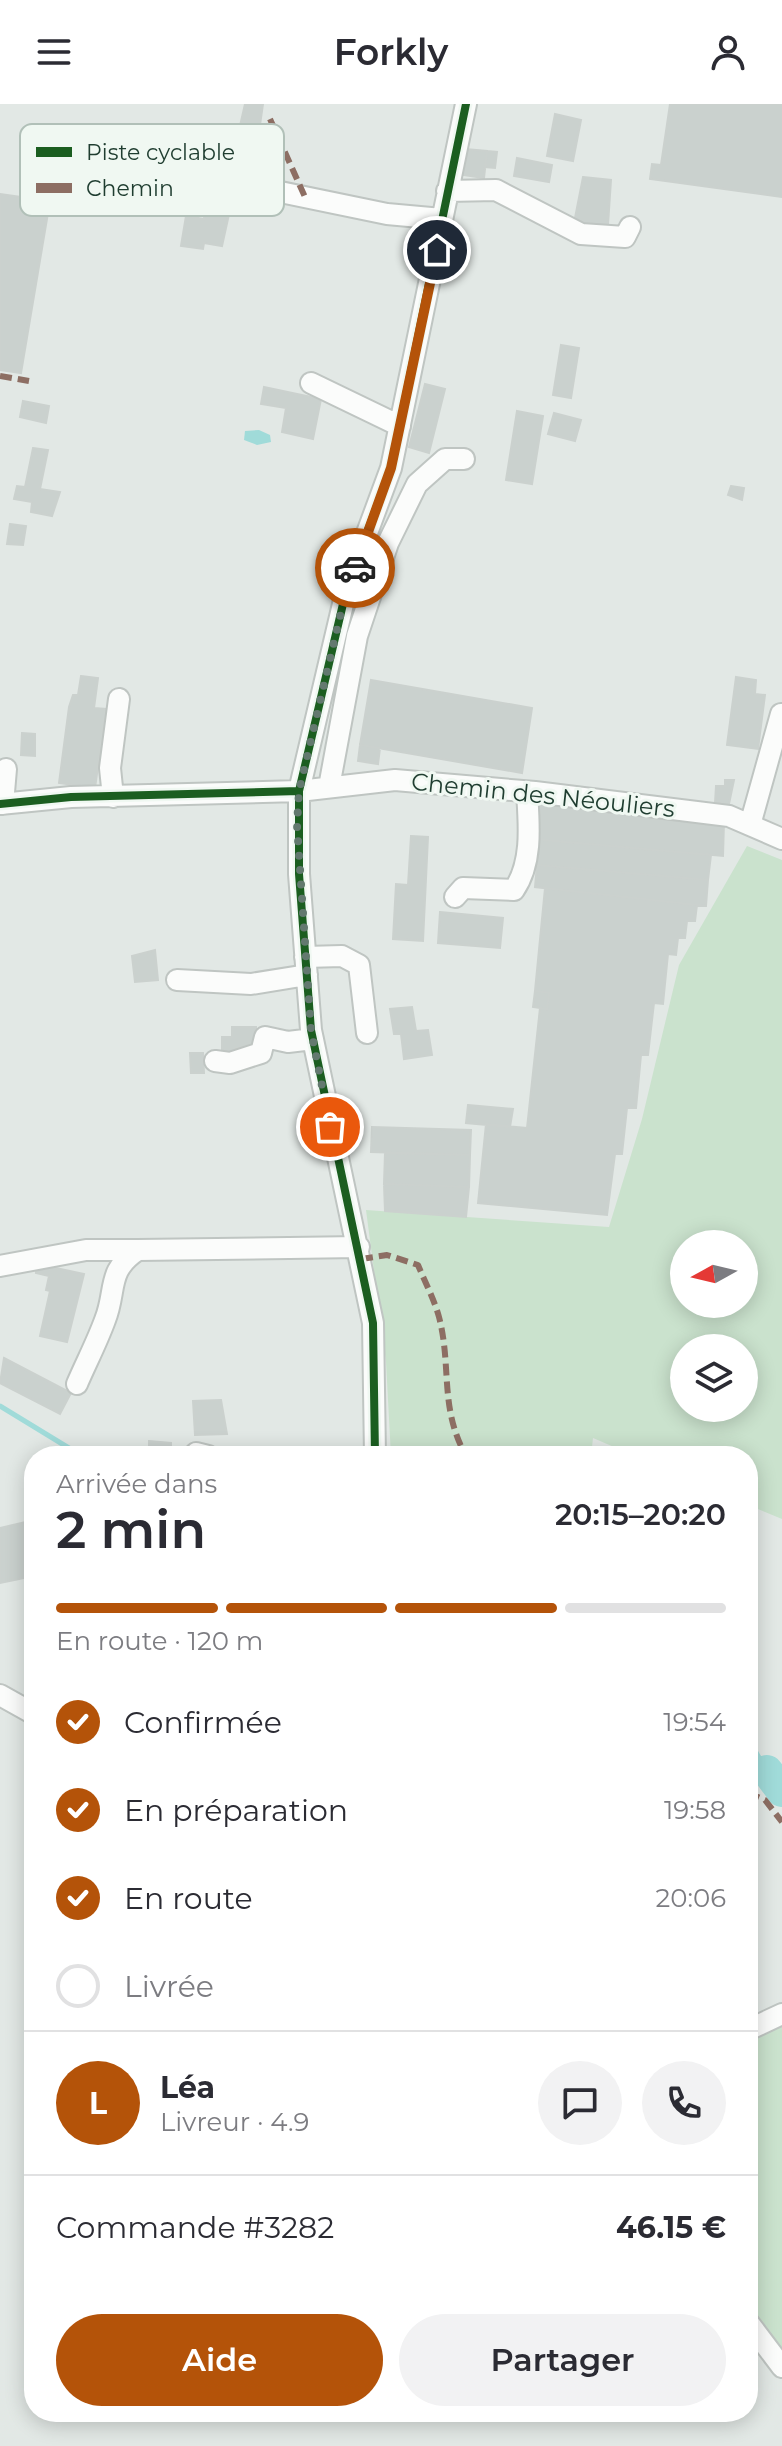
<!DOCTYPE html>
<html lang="fr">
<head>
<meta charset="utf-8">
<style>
  body { margin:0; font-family:Montserrat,sans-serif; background:#f2f2f3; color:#2b2b33; height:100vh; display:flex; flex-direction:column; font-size:30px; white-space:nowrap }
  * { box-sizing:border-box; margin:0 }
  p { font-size:26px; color:#7c7c81 }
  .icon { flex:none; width:44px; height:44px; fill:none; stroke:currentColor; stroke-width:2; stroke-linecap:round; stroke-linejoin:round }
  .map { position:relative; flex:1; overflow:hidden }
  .side { position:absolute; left:24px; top:1342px; width:734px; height:976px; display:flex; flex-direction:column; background:#fff; border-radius:32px; box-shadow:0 4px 20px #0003 }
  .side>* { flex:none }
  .needle { width:52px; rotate:262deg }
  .buttons { position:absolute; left:670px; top:1126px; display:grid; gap:16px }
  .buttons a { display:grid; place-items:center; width:88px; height:88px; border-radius:50%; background:#fff; box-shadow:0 4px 20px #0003; font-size:40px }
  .pin { position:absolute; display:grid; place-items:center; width:68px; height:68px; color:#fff; margin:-34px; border:4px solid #fff; border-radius:50%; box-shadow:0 2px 8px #0007 }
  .courier { position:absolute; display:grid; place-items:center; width:80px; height:80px; margin:-40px; border:6px solid #b45309; border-radius:50%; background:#fff; color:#222; box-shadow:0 2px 10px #0007 }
  .overview em { font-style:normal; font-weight:600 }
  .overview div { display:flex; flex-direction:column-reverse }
  .overview { display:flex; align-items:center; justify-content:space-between; height:136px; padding:0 32px }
  h1 { font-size:52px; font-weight:600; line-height:60px }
  .bar { display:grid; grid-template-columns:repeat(4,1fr); gap:12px 8px; align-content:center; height:96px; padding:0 32px }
  .bar i { height:10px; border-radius:6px; background:#e1e1e2 }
  .bar .active { background:#b45309 }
  .bar p { grid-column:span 4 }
  .line { display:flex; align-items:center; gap:20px; padding:0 32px; border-top:2px solid #e1e1e2 }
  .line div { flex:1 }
  .round { display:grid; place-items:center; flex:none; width:84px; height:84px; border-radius:42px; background:#f2f2f3 }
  ol { padding:0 32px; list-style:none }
  li { display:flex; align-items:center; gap:24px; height:88px }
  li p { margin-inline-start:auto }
  li .icon { padding:8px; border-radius:50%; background:#b45309; color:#fff; stroke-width:4 }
  li:last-child { color:#7c7c81 }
  li i { width:44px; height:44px; border:4px solid #e1e1e2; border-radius:50% }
  .primary-button { display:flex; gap:16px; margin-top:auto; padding:16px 32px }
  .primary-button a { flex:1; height:92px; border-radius:48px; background:#b45309; color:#fff; font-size:32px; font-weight:600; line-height:92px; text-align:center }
  .primary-button a+a { background:#f2f2f3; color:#2b2b33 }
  header { display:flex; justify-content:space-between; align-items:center; height:104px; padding:0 32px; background:#fff; font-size:36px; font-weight:600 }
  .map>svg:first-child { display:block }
  .green { fill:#cae2cd; fill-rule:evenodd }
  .water { fill:#a0dbd9 }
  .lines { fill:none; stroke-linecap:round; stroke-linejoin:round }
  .stream { stroke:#a0dbd9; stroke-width:5 }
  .river { stroke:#a0dbd9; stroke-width:32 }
  .building { fill:#cad1ce; stroke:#cbd1ce; stroke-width:2 }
  .minor-casing { stroke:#bfc5c2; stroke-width:24 }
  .minor { stroke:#fbfcfb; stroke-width:20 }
  .quiet { stroke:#8d6e63; stroke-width:6; stroke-dasharray:12 6; stroke-linecap:butt }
  .cycleway-casing { stroke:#f0f8f2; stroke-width:13 }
  .cycleway { stroke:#1b5e20; stroke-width:8 }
  .done { stroke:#63796f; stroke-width:8; stroke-dasharray:0 14.4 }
  .route { stroke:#b45309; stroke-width:10 }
  .labels { text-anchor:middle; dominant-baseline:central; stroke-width:6; stroke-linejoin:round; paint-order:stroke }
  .street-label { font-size:24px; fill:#1f3d30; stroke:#f0f8f2 }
  .key { fill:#f0f8f2; stroke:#b1c0b8; stroke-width:2 }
  .key-label { font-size:22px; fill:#1f3d30 }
</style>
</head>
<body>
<header><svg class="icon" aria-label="menu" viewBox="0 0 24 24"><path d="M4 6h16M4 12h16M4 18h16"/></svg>Forkly<svg class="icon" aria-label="person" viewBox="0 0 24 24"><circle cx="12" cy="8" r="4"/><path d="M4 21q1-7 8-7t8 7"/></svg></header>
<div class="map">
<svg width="782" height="2342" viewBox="0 0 782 2342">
  <rect width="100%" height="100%" fill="#e2e8e5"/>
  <path class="green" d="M 747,742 L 782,756 L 782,1415 L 748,1401 L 748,1352 L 635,1352 L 593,1334 L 591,1352 L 391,1352 L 386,1258 L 366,1106 L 609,1123 L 642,1015 L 679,861 ZM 684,1140 L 744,1140 L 744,1200 L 684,1200 ZM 684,1244 L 744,1244 L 744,1304 L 684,1304 Z
    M 782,1919 L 782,2252 L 748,2207 L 748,1935 Z"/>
  <path class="water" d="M 259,326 L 270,331 L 271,338 L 257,341 L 244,336 L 245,327 Z"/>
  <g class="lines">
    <path class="stream" d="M 0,1302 L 82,1352
      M 748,1635 L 767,1667 L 748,1673"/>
    <path class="river" d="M 767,1667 L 782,1687"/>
  </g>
  <path class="building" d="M 245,0 L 263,0 L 259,28 L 239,26 Z
    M 670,0 L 782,0 L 782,93 L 650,75 L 652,60 L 661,61 Z
    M 555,10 L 581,16 L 573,57 L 547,52 Z
    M 465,45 L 487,47 L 484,74 L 463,71 Z
    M 487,47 L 497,48 L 495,64 L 485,63 Z
    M 517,54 L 552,61 L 549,78 L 514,72 Z
    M 583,73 L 611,76 L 608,121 L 574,119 Z
    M 203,87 L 233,92 L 222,142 L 204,139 L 203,145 L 181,142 L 186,112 L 204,115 L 205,105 L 200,104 Z
    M 0,90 L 50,97 L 21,269 L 0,266 Z
    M 561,241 L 579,244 L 571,294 L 553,291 Z
    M 425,280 L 445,285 L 429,349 L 409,343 Z
    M 264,283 L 321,295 L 313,335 L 282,328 L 286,304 L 261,300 Z
    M 23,297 L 49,302 L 46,319 L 20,313 Z
    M 517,307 L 543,312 L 532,380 L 506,376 Z
    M 554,309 L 581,316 L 575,337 L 548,330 Z
    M 33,344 L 48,346 L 40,385 L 60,388 L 52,412 L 31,408 L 32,398 L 14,395 L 17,382 L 25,383 Z
    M 731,382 L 744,384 L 742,396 L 728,391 Z
    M 10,420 L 26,422 L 23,441 L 7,440 Z
    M 81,572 L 98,574 L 94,604 L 106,605 L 95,684 L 59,679 L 69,603 L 73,591 L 78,591 Z
    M 736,573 L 756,576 L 755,590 L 765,591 L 758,645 L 727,641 Z
    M 371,576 L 532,604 L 522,669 L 360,641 Z
    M 22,629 L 35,630 L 35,652 L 21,651 Z
    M 360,641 L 380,644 L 378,660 L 358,657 Z
    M 725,676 L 734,676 L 729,700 L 715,699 L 716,682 L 725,682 Z
    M 537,697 L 724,718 L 723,752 L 533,735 Z
    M 411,732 L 428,733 L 423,837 L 393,835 L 396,780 L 408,781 Z
    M 533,735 L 711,751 L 708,776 L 537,761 Z
    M 537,761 L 708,776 L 706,802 L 535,783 Z
    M 545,784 L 697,801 L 695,817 L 687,817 L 685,834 L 678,834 L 676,851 L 668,850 L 663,900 L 654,899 L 648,951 L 641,951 L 636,1004 L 627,1004 L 622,1050 L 615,1050 L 607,1111 L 478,1099 L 486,1020 L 527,1024 L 540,904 L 547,905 L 549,889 L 535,887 Z
    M 440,808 L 503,814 L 500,844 L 438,839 Z
    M 155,846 L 158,876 L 135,878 L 132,852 Z
    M 535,887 L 549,889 L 547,905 L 533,903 Z
    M 412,903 L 416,927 L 428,926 L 432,951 L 404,955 L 401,930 L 394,930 L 390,905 Z
    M 232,923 L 256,923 L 256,944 L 235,944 L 235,952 L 222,953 L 222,933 L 232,933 Z
    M 190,949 L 203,949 L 204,969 L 191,969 Z
    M 468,1001 L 513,1005 L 510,1023 L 466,1019 Z
    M 372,1023 L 471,1026 L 470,1051 L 371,1048 Z
    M 385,1049 L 470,1051 L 469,1083 L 384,1080 Z
    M 384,1080 L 469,1083 L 466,1113 L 385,1107 Z
    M 37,1160 L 84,1170 L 67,1238 L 40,1232 L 50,1187 L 46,1186 L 49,1172 L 36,1169 Z
    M 4,1254 L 71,1289 L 60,1310 L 0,1279 Z
    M 221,1296 L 227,1330 L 195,1331 L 193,1297 Z
    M 149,1337 L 171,1339 L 171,1352 L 149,1352 Z
    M 34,1416 L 34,1472 L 0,1479 L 0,1424 Z"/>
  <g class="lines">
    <g class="minor-casing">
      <path id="minor" d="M 191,85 L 200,76 L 217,75 L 387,110 L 442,115
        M 447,87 L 496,86 L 581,130 L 625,133 L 630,123
        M 311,279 L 400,322
        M 329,683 L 357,532 L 388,439 L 417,380 L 445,355 L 464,355
        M 113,693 L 110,664 L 119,595
        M 0,700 L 71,693 L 299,687 L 395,676 L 535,688 L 729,712 L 782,735
        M 3,700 L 6,665
        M 750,721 L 781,610
        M 455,793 L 463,784 L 514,786 C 533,758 529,720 527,688
        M 305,853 L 342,852 L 359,861 L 367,929
        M 177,876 L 251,880 L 307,871
        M 215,957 L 230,959 L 261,949 L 265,933 L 288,938 L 313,935
        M 0,1162 L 86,1146 L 138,1146
        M 77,1280 C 86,1259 97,1238 105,1216 C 117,1186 106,1167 138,1146 L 359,1143
        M 196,1349 L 208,1352
        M 375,1352 L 373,1219 L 311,926 L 299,770 L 299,687 L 347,483 L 391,364 L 466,0
        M 0,1591 L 34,1610
        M 748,1926 L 782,1910
        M 748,2218 L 782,2263"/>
    </g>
    <use href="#minor" class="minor"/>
    <path class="quiet" d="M 270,15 L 305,93
      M 0,272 L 29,277
      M 361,1155 L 387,1151 L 418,1161 C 425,1178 434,1195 439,1213 C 452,1263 439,1303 466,1352
      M 748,1689 L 765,1696 L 782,1718"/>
    <g class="cycleway-casing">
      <path id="cycleway" d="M 0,700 L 71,693 L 299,687
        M 375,1352 L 373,1219 L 311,926 L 299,770 L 299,687 L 347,483 L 391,364 L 466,0"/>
    </g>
    <use href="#cycleway" class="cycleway"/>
  </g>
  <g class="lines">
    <path class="done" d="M 330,1023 L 311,926 L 297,721 L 299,687 L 347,483 L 355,464"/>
    <path class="route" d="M 355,464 L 391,364 L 437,146"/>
  </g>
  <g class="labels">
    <g class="street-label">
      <text transform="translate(543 691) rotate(6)">Chemin des Néouliers</text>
    </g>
  </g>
  <rect x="20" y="20" width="264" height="92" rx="12" class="key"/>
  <rect x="36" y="43" width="36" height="10" fill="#1b5e20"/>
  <rect x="36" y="79" width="36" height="10" fill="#8d6e63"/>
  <g class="key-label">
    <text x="86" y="56">Piste cyclable</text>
    <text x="86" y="92">Chemin</text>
  </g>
</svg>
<div class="buttons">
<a><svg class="needle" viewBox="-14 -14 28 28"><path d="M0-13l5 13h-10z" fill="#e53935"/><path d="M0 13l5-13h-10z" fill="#7c7c81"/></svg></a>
<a><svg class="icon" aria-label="layers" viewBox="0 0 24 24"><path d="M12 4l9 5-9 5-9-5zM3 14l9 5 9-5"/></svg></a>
</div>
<div class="pin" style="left:330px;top:1023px;background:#ea580c"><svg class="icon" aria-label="bag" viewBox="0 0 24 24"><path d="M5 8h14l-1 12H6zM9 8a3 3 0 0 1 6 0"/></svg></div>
<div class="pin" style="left:437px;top:146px;background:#1f2937"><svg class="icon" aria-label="home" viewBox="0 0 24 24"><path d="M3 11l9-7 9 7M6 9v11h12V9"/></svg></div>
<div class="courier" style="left:355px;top:464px"><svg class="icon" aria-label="car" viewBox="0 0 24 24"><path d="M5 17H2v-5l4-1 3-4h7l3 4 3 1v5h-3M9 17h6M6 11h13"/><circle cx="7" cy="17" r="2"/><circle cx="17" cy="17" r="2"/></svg></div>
<section class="side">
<div class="overview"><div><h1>2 min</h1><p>Arrivée dans</p></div><em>20:15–20:20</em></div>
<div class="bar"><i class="active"></i><i class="active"></i><i class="active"></i><i></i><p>En route · 120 m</p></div>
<ol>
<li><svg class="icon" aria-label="check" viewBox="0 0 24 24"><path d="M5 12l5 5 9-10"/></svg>Confirmée<p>19:54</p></li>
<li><svg class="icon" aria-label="check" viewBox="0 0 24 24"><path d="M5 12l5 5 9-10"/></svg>En préparation<p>19:58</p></li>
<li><svg class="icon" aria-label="check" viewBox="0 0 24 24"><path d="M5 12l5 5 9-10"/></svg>En route<p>20:06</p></li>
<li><i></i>Livrée</li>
</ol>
<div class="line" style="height:144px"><b class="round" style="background:#b45309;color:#fff">L</b><div><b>Léa</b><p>Livreur · 4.9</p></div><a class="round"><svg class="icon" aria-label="chat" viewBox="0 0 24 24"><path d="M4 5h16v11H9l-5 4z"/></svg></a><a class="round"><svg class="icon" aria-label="phone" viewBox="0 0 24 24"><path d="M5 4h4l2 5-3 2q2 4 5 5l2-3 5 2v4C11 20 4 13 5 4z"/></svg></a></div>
<div class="line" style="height:104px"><div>Commande #3282</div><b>46.15 €</b></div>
<div class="primary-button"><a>Aide</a><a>Partager</a></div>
</section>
</div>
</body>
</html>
